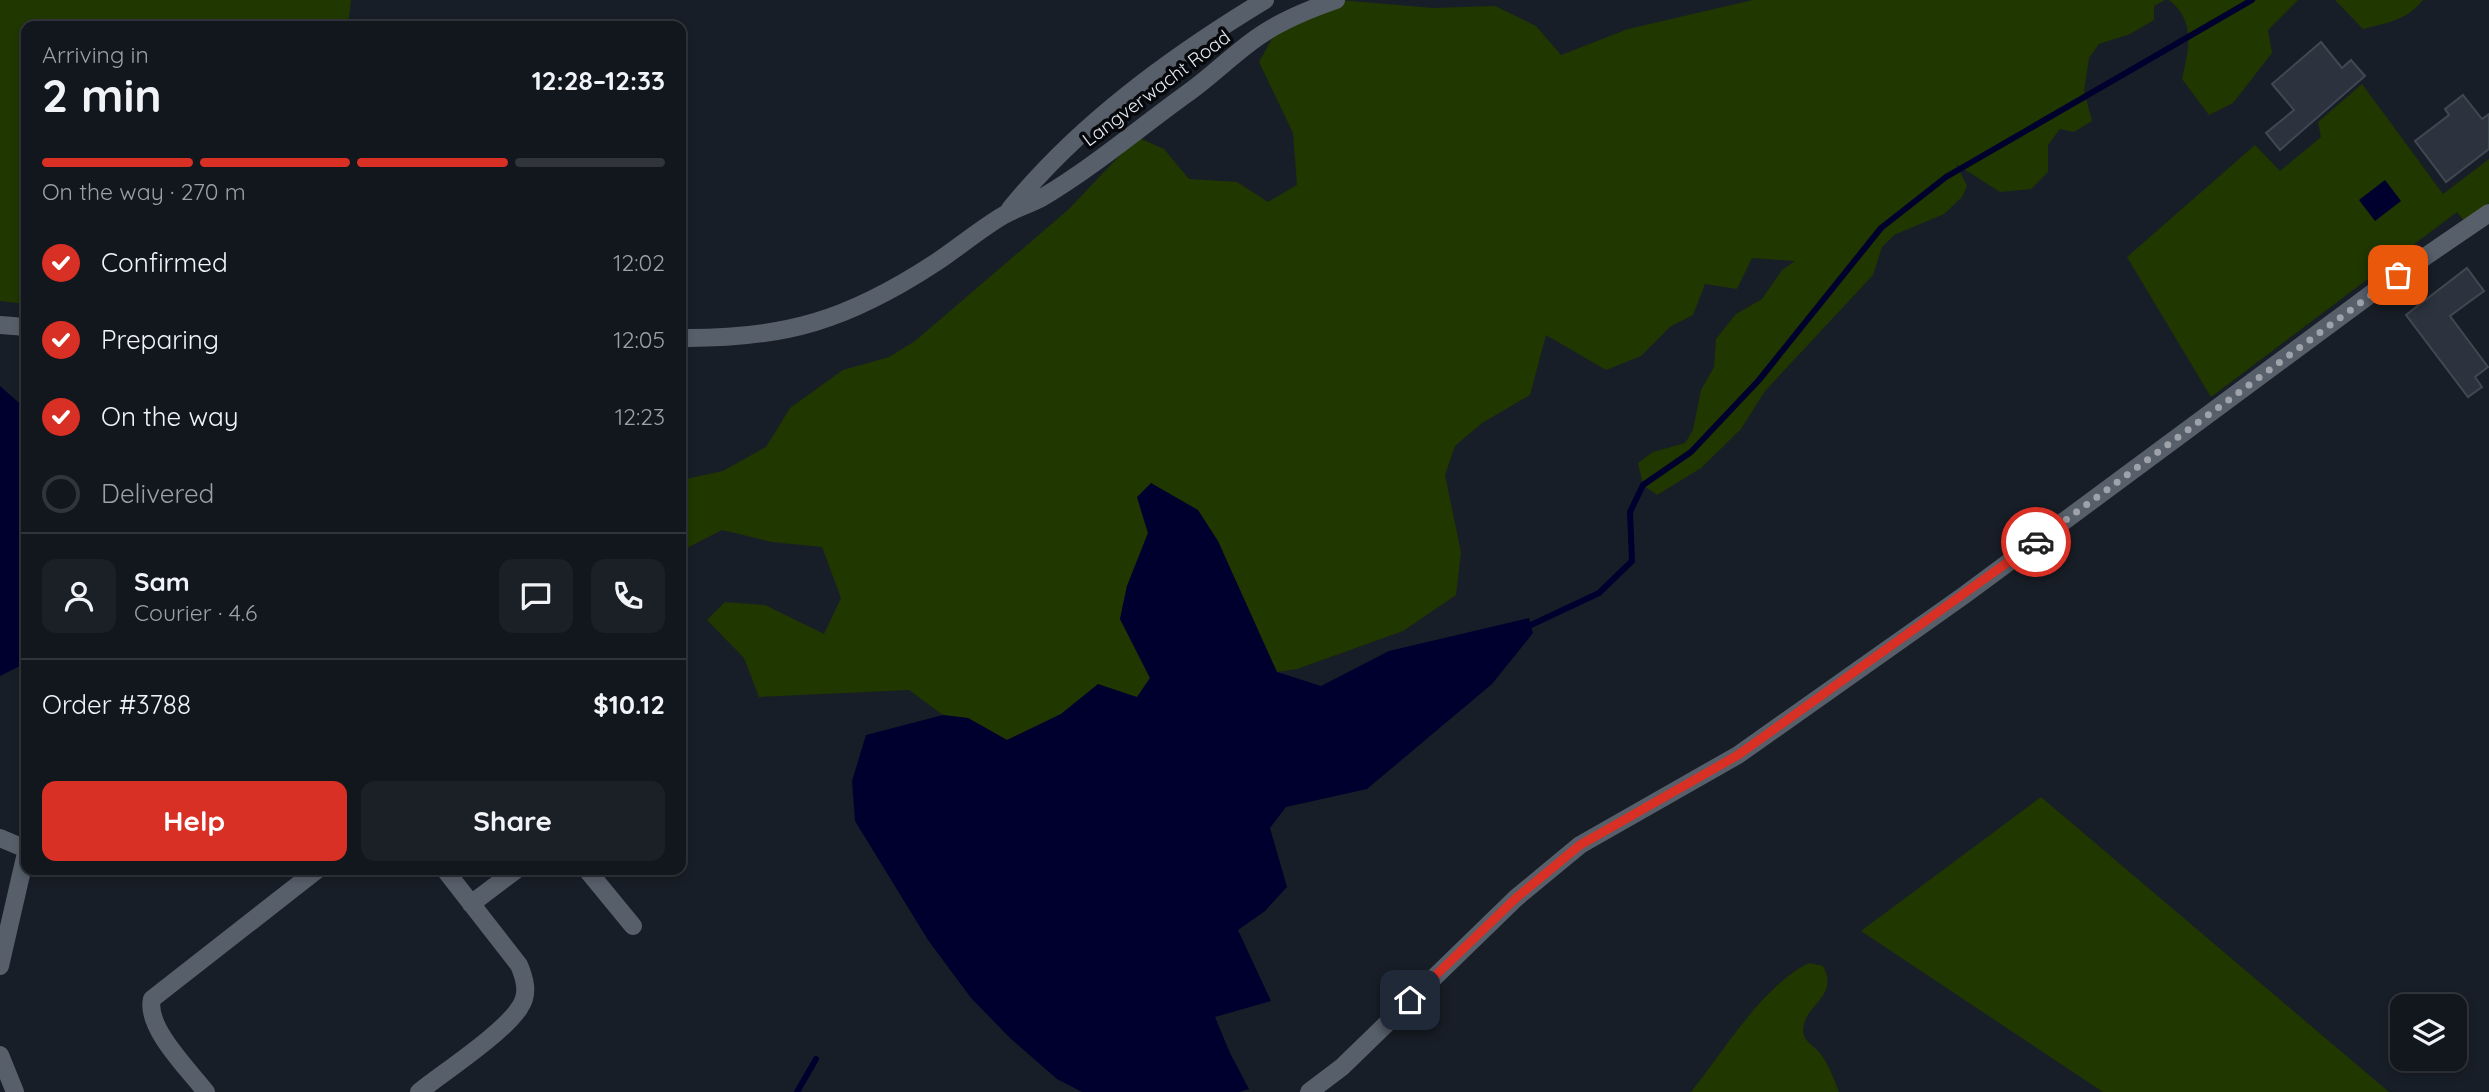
<!DOCTYPE html>
<html lang="en">
<head>
<meta charset="utf-8">
<style>
  body { margin:0; font-family:Quicksand,sans-serif; background:#1b1f26; color:#f1f3f6; height:100vh; display:flex; flex-direction:column; font-size:26px; white-space:nowrap }
  * { box-sizing:border-box; margin:0 }
  p { font-size:23px; color:#9c9fa4 }
  .icon { flex:none; width:38px; height:38px; fill:none; stroke:currentColor; stroke-width:2; stroke-linecap:round; stroke-linejoin:round }
  .map { position:relative; flex:1; overflow:hidden }
  .sheet { position:absolute; left:21px; top:21px; width:665px; height:854px; display:flex; flex-direction:column; background:#12161d; border-radius:14px; box-shadow:0 4px 10px #0003,0 0 0 2px #31353b }
  .sheet>* { flex:none }
  .buttons { position:absolute; left:2390px; top:994px; display:grid; gap:14px }
  .buttons a { display:grid; place-items:center; width:77px; height:77px; border-radius:14px; background:#12161d; box-shadow:0 4px 10px #0003,0 0 0 2px #31353b; font-size:35px }
  .pin { position:absolute; display:grid; place-items:center; width:60px; height:60px; color:#fff; margin:-30px; border-radius:14px; box-shadow:0 4px 10px #0006 }
  .courier { position:absolute; display:grid; place-items:center; width:70px; height:70px; margin:-35px; border:5px solid #d93025; border-radius:50%; background:#fff; color:#222; box-shadow:0 2px 9px #0007 }
  .headline em { font-style:normal; font-weight:800 }
  .headline div { display:flex; flex-direction:column-reverse }
  .headline { display:flex; align-items:center; justify-content:space-between; height:119px; padding:0 21px }
  h1 { font-size:46px; font-weight:800; line-height:52px }
  .bar { display:grid; grid-template-columns:repeat(4,1fr); gap:10px 7px; align-content:center; height:84px; padding:0 21px }
  .bar i { height:9px; border-radius:5px; background:#31353b }
  .bar .on { background:#d93025 }
  .bar p { grid-column:span 4 }
  .line { display:flex; align-items:center; gap:18px; padding:0 21px; border-top:2px solid #31353b }
  .line div { flex:1 }
  .round { display:grid; place-items:center; flex:none; width:74px; height:74px; border-radius:14px; background:#1b1f26 }
  ol { padding:0 21px; list-style:none }
  li { display:flex; align-items:center; gap:21px; height:77px }
  li p { margin-inline-start:auto }
  li .icon { padding:7px; border-radius:50%; background:#d93025; color:#fff; stroke-width:4 }
  li:last-child { color:#9c9fa4 }
  li i { width:38px; height:38px; border:4px solid #31353b; border-radius:50% }
  .action { display:flex; gap:14px; margin-top:auto; padding:14px 21px }
  .action a { flex:1; height:80px; border-radius:14px; background:#d93025; color:#fff; font-size:28px; font-weight:800; line-height:80px; text-align:center }
  .action a+a { background:#1b1f26; color:#f1f3f6 }
  .map>svg:first-child { display:block }
  .green { fill:#203700 }
  .water { fill:#00002e }
  .lines { fill:none; stroke-linecap:round; stroke-linejoin:round }
  .stream { stroke:#00002e; stroke-width:6 }
  .building { fill:#2d333e; stroke:#404852; stroke-width:2 }
  .minor { stroke:#575f6a; stroke-width:18 }
  .done { stroke:#9ea3ab; stroke-width:7; stroke-dasharray:0 12.6 }
  .route { stroke:#d93025; stroke-width:9 }
  .labels { text-anchor:middle; dominant-baseline:central; stroke-width:7; stroke-linejoin:round; paint-order:stroke }
  .street-label { font-size:19px; fill:#e6ebf2; stroke:#06080c }
</style>
</head>
<body>
<div class="map">
<svg width="2489" height="1092" viewBox="0 0 2489 1092">
  <rect width="100%" height="100%" fill="#181e27"/>
  <path class="green" d="M 0,0 L 351,0 L 348,26 L 26,26 L 26,304 L 0,301 Z
    M 1340,0 L 1433,8 L 1495,6 L 1536,26 L 1561,55 L 1628,29 L 1753,0 L 2165,0 L 2154,6 L 2154,20 L 2130,34 L 2099,44 L 2089,58 L 2084,91 L 2092,121 L 2074,132 L 2060,129 L 2048,145 L 2048,172 L 2031,189 L 2000,192 L 1956,164 L 1967,186 L 1962,197 L 1944,214 L 1894,235 L 1882,247 L 1873,275 L 1765,391 L 1741,429 L 1701,468 L 1657,495 L 1643,485 L 1638,463 L 1653,452 L 1685,443 L 1693,430 L 1701,390 L 1714,367 L 1716,339 L 1736,314 L 1762,299 L 1782,270 L 1795,261 L 1752,258 L 1737,289 L 1705,284 L 1693,315 L 1671,326 L 1641,356 L 1606,370 L 1546,335 L 1530,395 L 1482,423 L 1455,446 L 1445,475 L 1461,552 L 1456,595 L 1403,631 L 1297,669 L 1276,672 L 1252,620 L 1137,497 L 1148,533 L 1127,586 L 1120,619 L 1150,678 L 1137,698 L 1098,685 L 1061,714 L 1007,740 L 968,718 L 943,715 L 909,690 L 759,697 L 744,658 L 707,620 L 725,602 L 765,605 L 824,634 L 841,598 L 822,547 L 772,542 L 722,530 L 681,551 L 681,480 L 723,471 L 766,447 L 790,408 L 843,370 L 889,357 L 915,341 L 1069,209 L 1137,137 L 1164,149 L 1189,179 L 1237,182 L 1268,202 L 1297,185 L 1293,133 L 1259,62 L 1280,24 Z
    M 2169,0 L 2298,0 L 2268,30 L 2272,53 L 2233,103 L 2209,115 L 2182,79 C 2189,49 2196,21 2169,0 Z
    M 2335,0 L 2423,0 C 2407,20 2386,23 2363,29 Z
    M 2362,84 L 2443,194 L 2489,159 L 2489,203 L 2465,222 L 2457,212 L 2211,397 L 2127,257 L 2255,145 L 2280,171 L 2321,137 L 2318,122 Z
    M 2041,797 L 2389,1092 L 2103,1092 L 1861,931 Z
    M 1809,963 L 1823,966 C 1840,997 1804,1004 1803,1030 C 1803,1041 1813,1045 1819,1052 C 1828,1063 1834,1079 1839,1092 L 1691,1092 C 1723,1052 1763,985 1809,963 Z"/>
  <path class="water" d="M 2385,180 L 2401,201 L 2375,221 L 2359,200 Z
    M 0,386 L 26,409 L 26,663 L 0,676 Z
    M 1151,483 L 1198,510 L 1218,541 L 1277,672 L 1321,686 L 1389,651 L 1529,618 L 1533,633 L 1492,684 L 1367,789 L 1286,807 L 1270,828 L 1287,887 L 1265,911 L 1238,930 L 1271,1001 L 1215,1017 L 1230,1053 L 1249,1089 L 1239,1092 L 1082,1092 L 1057,1079 L 1011,1039 L 971,998 L 928,940 L 855,821 L 852,781 L 866,735 L 943,715 L 968,718 L 1007,740 L 1061,714 L 1098,684 L 1137,697 L 1150,678 L 1120,619 L 1127,586 L 1148,533 L 1137,497 Z"/>
  <g class="lines">
    <path class="stream" d="M 1531,625 L 1599,593 L 1632,561 L 1630,512 L 1643,485 L 1691,452 L 1759,380 L 1881,228 L 1946,177 L 2252,0
      M 797,1092 L 816,1059"/>
  </g>
  <path class="building" d="M 2321,42 L 2342,68 L 2351,60 L 2365,76 L 2280,150 L 2266,133 L 2294,110 L 2272,84 Z
    M 2463,95 L 2482,119 L 2489,114 L 2489,149 L 2446,182 L 2415,141 L 2449,115 L 2445,109 Z
    M 2467,268 L 2484,291 L 2450,316 L 2488,367 L 2475,377 L 2482,387 L 2468,397 L 2406,315 Z"/>
  <g class="lines">
    <path class="minor" d="M 1010,209 C 1079,124 1171,57 1265,0
      M 0,325 L 26,327
      M 681,338 C 785,339 848,320 935,263 C 958,248 980,229 1004,215 C 1017,208 1030,204 1043,197 C 1092,168 1138,129 1185,95 C 1208,79 1228,59 1251,42 C 1275,23 1307,10 1336,0
      M 0,838 L 26,849
      M 587,870 L 633,926
      M 471,904 L 516,870
      M 0,966 L 26,853
      M 0,1055 L 15,1092
      M 206,1092 C 189,1070 145,1027 152,999 L 317,870
      M 419,1092 C 444,1072 505,1032 520,1007 C 529,994 525,979 519,965 L 445,870
      M 1309,1092 L 1342,1067 L 1516,898 L 1580,845 L 1738,755 L 1963,596 L 2375,291 L 2489,213"/>
  </g>
  <g class="lines">
    <path class="done" d="M 2036,542 L 2398,275"/>
    <path class="route" d="M 1410,1000 L 1516,898 L 1580,845 L 1738,755 L 2036,542"/>
  </g>
  <g class="labels">
    <g class="street-label">
      <text transform="translate(1156 88) rotate(-37)">Langverwacht Road</text>
    </g>
  </g>
</svg>
<div class="buttons">
<a><svg class="icon" aria-label="layers" viewBox="0 0 24 24"><path d="M12 4l9 5-9 5-9-5zM3 14l9 5 9-5"/></svg></a>
</div>
<div class="pin" style="left:2398px;top:275px;background:#ea580c"><svg class="icon" aria-label="bag" viewBox="0 0 24 24"><path d="M5 8h14l-1 12H6zM9 8a3 3 0 0 1 6 0"/></svg></div>
<div class="pin" style="left:1410px;top:1000px;background:#1f2937"><svg class="icon" aria-label="home" viewBox="0 0 24 24"><path d="M3 11l9-7 9 7M6 9v11h12V9"/></svg></div>
<div class="courier" style="left:2036px;top:542px"><svg class="icon" aria-label="car" viewBox="0 0 24 24"><path d="M5 17H2v-5l4-1 3-4h7l3 4 3 1v5h-3M9 17h6M6 11h13"/><circle cx="7" cy="17" r="2"/><circle cx="17" cy="17" r="2"/></svg></div>
<section class="sheet">
<div class="headline"><div><h1>2 min</h1><p>Arriving in</p></div><em>12:28–12:33</em></div>
<div class="bar"><i class="on"></i><i class="on"></i><i class="on"></i><i></i><p>On the way · 270 m</p></div>
<ol>
<li><svg class="icon" aria-label="check" viewBox="0 0 24 24"><path d="M5 12l5 5 9-10"/></svg>Confirmed<p>12:02</p></li>
<li><svg class="icon" aria-label="check" viewBox="0 0 24 24"><path d="M5 12l5 5 9-10"/></svg>Preparing<p>12:05</p></li>
<li><svg class="icon" aria-label="check" viewBox="0 0 24 24"><path d="M5 12l5 5 9-10"/></svg>On the way<p>12:23</p></li>
<li><i></i>Delivered</li>
</ol>
<div class="line" style="height:126px"><a class="round"><svg class="icon" aria-label="person" viewBox="0 0 24 24"><circle cx="12" cy="8" r="4"/><path d="M4 21q1-7 8-7t8 7"/></svg></a><div><b>Sam</b><p>Courier · 4.6</p></div><a class="round"><svg class="icon" aria-label="chat" viewBox="0 0 24 24"><path d="M4 5h16v11H9l-5 4z"/></svg></a><a class="round"><svg class="icon" aria-label="phone" viewBox="0 0 24 24"><path d="M5 4h4l2 5-3 2q2 4 5 5l2-3 5 2v4C11 20 4 13 5 4z"/></svg></a></div>
<div class="line" style="height:91px"><div>Order #3788</div><b>$10.12</b></div>
<div class="action"><a>Help</a><a>Share</a></div>
</section>
</div>
</body>
</html>
